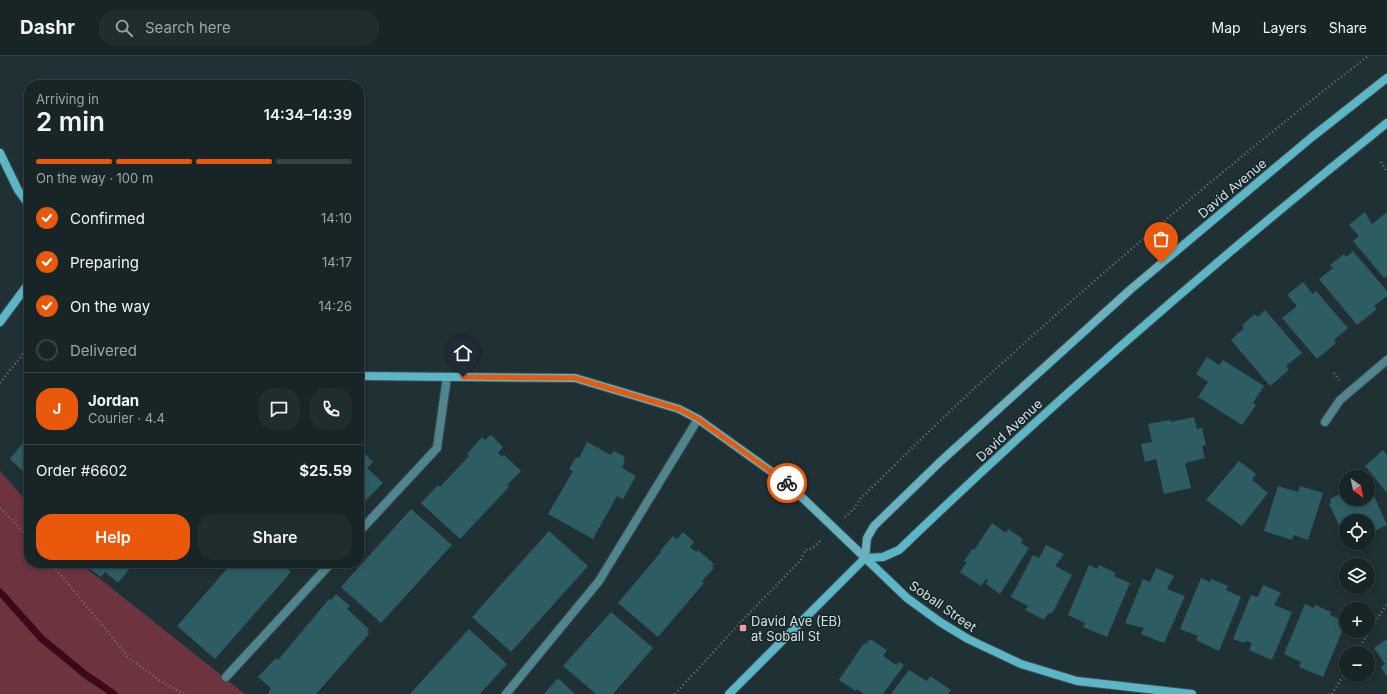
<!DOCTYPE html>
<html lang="en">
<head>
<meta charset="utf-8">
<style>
  body { margin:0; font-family:Inter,sans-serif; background:#202d2f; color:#f1f3f6; height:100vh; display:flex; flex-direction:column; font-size:15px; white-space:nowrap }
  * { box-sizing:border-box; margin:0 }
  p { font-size:13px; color:#9ea5a7 }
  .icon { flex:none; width:22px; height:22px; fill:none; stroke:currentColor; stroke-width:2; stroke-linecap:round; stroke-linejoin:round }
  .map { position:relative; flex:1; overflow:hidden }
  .sheet { position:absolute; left:24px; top:24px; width:340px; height:488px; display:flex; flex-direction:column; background:#172527; border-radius:16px; box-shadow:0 2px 6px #0003,0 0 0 1px #364244 }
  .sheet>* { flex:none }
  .needle { width:26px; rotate:147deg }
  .tools { position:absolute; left:1339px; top:414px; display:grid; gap:8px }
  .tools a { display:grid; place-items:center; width:36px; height:36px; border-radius:50%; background:#172527; box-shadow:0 2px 6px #0003,0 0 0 1px #364244; font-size:20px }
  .pin { position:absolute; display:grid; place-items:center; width:34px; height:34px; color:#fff; margin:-41px -17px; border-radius:50% 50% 50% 0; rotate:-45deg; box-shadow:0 0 4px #0007 }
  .pin .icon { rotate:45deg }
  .courier { position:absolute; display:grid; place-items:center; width:40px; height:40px; margin:-20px; border:3px solid #ea580c; border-radius:50%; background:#fff; color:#222; box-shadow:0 1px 5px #0007 }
  .head em { font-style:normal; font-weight:600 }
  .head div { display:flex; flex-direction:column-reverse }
  .head { display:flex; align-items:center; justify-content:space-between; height:68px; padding:0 12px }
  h1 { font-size:26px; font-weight:600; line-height:30px }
  .bar { display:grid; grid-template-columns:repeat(4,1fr); gap:6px 4px; align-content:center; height:48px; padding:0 12px }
  .bar i { height:5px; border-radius:3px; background:#364244 }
  .bar .selected { background:#ea580c }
  .bar p { grid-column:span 4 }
  .line { display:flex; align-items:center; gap:10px; padding:0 12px; border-top:1px solid #364244 }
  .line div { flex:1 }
  .round { display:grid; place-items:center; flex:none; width:42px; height:42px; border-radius:16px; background:#202d2f }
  ol { padding:0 12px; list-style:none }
  li { display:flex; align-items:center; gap:12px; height:44px }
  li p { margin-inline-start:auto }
  li .icon { padding:4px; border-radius:50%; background:#ea580c; color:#fff; stroke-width:4 }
  li:last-child { color:#9ea5a7 }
  li i { width:22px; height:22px; border:2px solid #364244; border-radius:50% }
  .cta { display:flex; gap:8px; margin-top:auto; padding:8px 12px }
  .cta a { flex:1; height:46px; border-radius:16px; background:#ea580c; color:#fff; font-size:16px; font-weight:600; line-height:46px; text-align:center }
  .cta a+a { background:#202d2f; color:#f1f3f6 }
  header { display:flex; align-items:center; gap:24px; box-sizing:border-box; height:56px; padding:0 20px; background:#172527; border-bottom:1px solid #364244 }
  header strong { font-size:19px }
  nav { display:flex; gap:22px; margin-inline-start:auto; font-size:14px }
  .search { width:280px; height:36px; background:#202d2f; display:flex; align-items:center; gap:10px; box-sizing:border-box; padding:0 14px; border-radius:16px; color:#9ea5a7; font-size:15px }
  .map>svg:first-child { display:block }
  .green { fill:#6d333e }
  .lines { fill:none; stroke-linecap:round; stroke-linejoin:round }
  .stream { stroke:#3b0917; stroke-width:7 }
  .building { fill:#2e5c63 }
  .lane-casing { stroke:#3c4d50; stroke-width:10 }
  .street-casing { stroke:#3c4d50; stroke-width:10 }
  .secondary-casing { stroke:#3c4d50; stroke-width:10 }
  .path { stroke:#69787a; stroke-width:2.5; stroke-dasharray:1 3; stroke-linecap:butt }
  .lane { stroke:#50858e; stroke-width:8 }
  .street { stroke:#50858e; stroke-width:8 }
  .secondary { stroke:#5db6c5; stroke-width:8 }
  .done { stroke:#95a3a5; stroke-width:4; stroke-dasharray:0 7.2 }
  .route { stroke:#ea580c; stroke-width:5 }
  .poi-dot { fill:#f39aa8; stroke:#15272a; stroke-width:1.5 }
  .labels { text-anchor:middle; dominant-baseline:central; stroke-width:3; stroke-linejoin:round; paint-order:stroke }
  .street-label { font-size:13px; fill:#d5e0e2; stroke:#15272a }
  .poi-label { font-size:13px; fill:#d5e0e2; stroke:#15272a; text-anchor:start }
</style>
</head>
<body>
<header>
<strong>Dashr</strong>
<div class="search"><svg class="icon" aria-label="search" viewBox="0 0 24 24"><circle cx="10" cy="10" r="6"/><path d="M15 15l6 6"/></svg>Search here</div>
<nav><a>Map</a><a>Layers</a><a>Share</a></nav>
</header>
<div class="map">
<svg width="1387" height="638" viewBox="0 0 1387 638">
  <rect width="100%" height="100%" fill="#1f3134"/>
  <path class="green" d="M 0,415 L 29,448 L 29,507 L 80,507 L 245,638 L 0,638 Z"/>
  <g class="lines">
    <path class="stream" d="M 0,536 L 42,583 L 86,619 L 114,638"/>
  </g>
  <path class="building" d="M 1365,156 L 1372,168 L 1387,156 L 1387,220 L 1384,222 L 1353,185 L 1359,180 L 1349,169 Z
    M 1353,195 L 1387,235 L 1387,240 L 1374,250 L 1377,253 L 1357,269 L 1319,223 L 1333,212 L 1330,209 L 1344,198 L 1346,201 Z
    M 1303,226 L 1313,238 L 1316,235 L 1348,272 L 1334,284 L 1336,287 L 1317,303 L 1282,262 L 1297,250 L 1287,239 Z
    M 1265,254 L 1302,297 L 1286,310 L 1289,314 L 1270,330 L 1231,284 L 1244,272 L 1242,269 L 1255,258 L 1258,261 Z
    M 1207,301 L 1219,309 L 1223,304 L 1264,330 L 1253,347 L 1256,349 L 1242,369 L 1198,341 L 1208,326 L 1196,318 Z
    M 1194,361 L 1197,373 L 1202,372 L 1206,389 L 1202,390 L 1205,402 L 1185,407 L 1191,432 L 1164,438 L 1156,403 L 1145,406 L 1141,388 L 1152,386 L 1148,368 L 1170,364 L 1171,366 Z
    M 29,379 L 29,421 L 10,403 Z
    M 491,379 L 503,391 L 498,397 L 502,401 L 504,399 L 521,415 L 507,429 L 509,431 L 460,483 L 421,447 L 438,429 L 440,431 L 469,400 L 467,398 L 482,381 L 485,384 Z
    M 587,386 L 611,399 L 614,395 L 625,401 L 623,404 L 625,405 L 622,412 L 636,420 L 623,443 L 617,440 L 593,483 L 548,458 L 573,415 L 569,413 L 576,401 L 579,402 Z
    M 1383,394 L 1387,399 L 1387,437 L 1365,410 Z
    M 359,398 L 362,401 L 365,398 L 373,406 L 367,412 L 383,427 L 363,447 L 359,443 Z
    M 1239,405 L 1256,418 L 1252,424 L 1268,437 L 1242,470 L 1206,444 Z
    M 1368,426 L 1387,469 L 1370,477 L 1368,475 L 1368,465 L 1346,465 L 1346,484 L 1329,448 L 1331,447 L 1330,443 L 1346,435 L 1346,443 L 1368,443 Z
    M 1278,430 L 1298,436 L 1300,430 L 1323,437 L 1308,484 L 1294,479 L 1292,484 L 1264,475 Z
    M 411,453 L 452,489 L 381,567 L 341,531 Z
    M 992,467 L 1006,477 L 1008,473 L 1023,483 L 1021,487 L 1029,492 L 1000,538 L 986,528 L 988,524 L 986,523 L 981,530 L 960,516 L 967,506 L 964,505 L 972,493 L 974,494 Z
    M 549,475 L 588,510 L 511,596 L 472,561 Z
    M 683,476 L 694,486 L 690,491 L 696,496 L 698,494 L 714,508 L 712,511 L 714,512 L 702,525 L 704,527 L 658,581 L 618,547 L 661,496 L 660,495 L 673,480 L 677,483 Z
    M 1046,489 L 1064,498 L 1055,510 L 1072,519 L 1053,556 L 1048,558 L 1044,564 L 1025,554 L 1028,550 L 1011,541 L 1033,499 L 1039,502 Z
    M 91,507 L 140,507 L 137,511 L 133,508 L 118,527 L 105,516 L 101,521 L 90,513 L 93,509 Z
    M 232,507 L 280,507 L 291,516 L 215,603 L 177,570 Z
    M 1089,509 L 1097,513 L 1099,509 L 1116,517 L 1114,520 L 1130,527 L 1107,581 L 1083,571 L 1085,567 L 1068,559 Z
    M 1156,512 L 1174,520 L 1167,533 L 1185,540 L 1164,587 L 1141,578 L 1144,572 L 1125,567 L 1143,523 L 1150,526 Z
    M 1201,522 L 1210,526 L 1211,523 L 1228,530 L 1226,534 L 1241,541 L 1219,595 L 1196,584 L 1198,580 L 1180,573 Z
    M 1263,529 L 1281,537 L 1274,549 L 1292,556 L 1272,604 L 1249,594 L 1252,587 L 1246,585 L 1244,587 L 1233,583 L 1251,539 L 1258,541 Z
    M 336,538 L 350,550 L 347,553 L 369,573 L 367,576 L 369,578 L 316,638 L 268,638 L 271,632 L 258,621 L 276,602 L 278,604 L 329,543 L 331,544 Z
    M 1305,548 L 1314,552 L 1315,549 L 1331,556 L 1330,559 L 1346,566 L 1323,621 L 1299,611 L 1301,606 L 1284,598 Z
    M 611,556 L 653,592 L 613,638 L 596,638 L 563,610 Z
    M 469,573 L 507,608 L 480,638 L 410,638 Z
    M 870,583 L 887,594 L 883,600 L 896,609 L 899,606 L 904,609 L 883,638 L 864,638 L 857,633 L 856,635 L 839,624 L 864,587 L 866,588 Z
    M 1387,583 L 1387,621 L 1381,611 L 1385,608 L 1374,592 Z
    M 909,614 L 927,625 L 930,620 L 951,634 L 948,638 L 891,638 Z
    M 558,622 L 575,638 L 544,638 Z"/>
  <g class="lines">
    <g class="lane-casing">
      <path id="lane" d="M 359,476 L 437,392 L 447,321
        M 226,621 L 331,507
        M 506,638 L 599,525 L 698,363"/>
    </g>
    <g class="street-casing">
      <path id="street" d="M 1325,366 L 1340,344 L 1387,304"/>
    </g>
    <g class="secondary-casing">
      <path id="secondary" d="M 0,97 L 18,134 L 29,149
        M 0,266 L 29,227
        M 359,320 L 575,322 L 679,353 L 698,363 L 786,426 L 907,542 L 940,566 L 968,583 L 1021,608 L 1077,625 L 1192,638
        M 865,502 L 883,501 L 899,494 C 1055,344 1218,202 1387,67
        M 729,638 L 865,502 L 867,482 L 874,470 L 941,405 L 1131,233 L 1312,81 L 1387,22"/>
    </g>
    <path class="path" d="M 1381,106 L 1387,116
      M 1334,317 L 1339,324
      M 0,327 L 29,290
      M 0,452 L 29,482
      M 845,461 L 855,452 L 859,444 C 898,406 936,368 976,331 C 1102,215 1233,105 1368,0
      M 51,507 L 130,603 L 159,624 L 184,638
      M 1356,597 L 1387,548
      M 675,638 L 738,569 L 801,504 L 805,494 L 812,493 L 822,483
      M 1332,638 L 1346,615"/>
    <use href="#lane" class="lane"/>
    <use href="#street" class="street"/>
    <use href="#secondary" class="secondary"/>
  </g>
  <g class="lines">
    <path class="done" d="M 787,427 L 865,502 L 867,482 L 874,470 L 1062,293 L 1161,207"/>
    <path class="route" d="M 463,321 L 575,322 L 679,353 L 698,363 L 787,427"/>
  </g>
  <rect class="poi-dot" x="739" y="568" width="8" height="8" rx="2"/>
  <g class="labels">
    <g class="street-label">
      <text transform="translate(1232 132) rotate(-40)">David Avenue</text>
      <text transform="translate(1009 374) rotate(-43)">David Avenue</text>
      <text transform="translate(943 550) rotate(35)">Soball Street</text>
    </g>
    <g class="poi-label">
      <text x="751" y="565">David Ave (EB)<tspan x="751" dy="15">at Soball St</tspan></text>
    </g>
  </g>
</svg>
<div class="tools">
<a><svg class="needle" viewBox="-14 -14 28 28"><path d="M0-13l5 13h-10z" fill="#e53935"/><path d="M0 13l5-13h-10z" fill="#9ea5a7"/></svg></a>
<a><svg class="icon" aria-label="locate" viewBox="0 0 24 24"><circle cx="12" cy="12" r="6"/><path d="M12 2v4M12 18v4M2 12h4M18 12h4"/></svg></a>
<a><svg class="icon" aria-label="layers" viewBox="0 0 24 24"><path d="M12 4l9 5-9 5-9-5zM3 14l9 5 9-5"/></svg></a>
<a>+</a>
<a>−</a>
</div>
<div class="pin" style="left:1161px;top:207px;background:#ea580c"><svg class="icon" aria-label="bag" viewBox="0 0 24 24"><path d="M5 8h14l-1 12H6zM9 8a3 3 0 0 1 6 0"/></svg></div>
<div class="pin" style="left:463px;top:321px;background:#1f2937"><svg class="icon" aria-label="home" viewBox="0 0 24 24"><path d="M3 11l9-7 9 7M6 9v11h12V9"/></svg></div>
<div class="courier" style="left:787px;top:427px"><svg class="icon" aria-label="bike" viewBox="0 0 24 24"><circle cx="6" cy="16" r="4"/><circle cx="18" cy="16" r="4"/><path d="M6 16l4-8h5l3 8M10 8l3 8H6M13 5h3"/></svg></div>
<section class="sheet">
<div class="head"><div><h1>2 min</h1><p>Arriving in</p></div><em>14:34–14:39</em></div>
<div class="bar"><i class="selected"></i><i class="selected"></i><i class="selected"></i><i></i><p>On the way · 100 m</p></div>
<ol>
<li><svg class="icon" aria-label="check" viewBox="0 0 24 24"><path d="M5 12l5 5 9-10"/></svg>Confirmed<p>14:10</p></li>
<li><svg class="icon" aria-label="check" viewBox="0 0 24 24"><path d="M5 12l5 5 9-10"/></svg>Preparing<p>14:17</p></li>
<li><svg class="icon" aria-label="check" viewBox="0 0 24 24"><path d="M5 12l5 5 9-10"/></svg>On the way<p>14:26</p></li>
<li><i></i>Delivered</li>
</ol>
<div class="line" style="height:72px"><b class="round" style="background:#ea580c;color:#fff">J</b><div><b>Jordan</b><p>Courier · 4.4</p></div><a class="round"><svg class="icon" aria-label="chat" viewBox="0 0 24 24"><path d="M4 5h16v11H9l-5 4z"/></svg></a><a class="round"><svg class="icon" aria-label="phone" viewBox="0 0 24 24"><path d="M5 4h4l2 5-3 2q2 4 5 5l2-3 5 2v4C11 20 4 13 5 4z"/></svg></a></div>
<div class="line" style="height:52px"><div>Order #6602</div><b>$25.59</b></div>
<div class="cta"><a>Help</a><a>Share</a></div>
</section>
</div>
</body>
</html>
